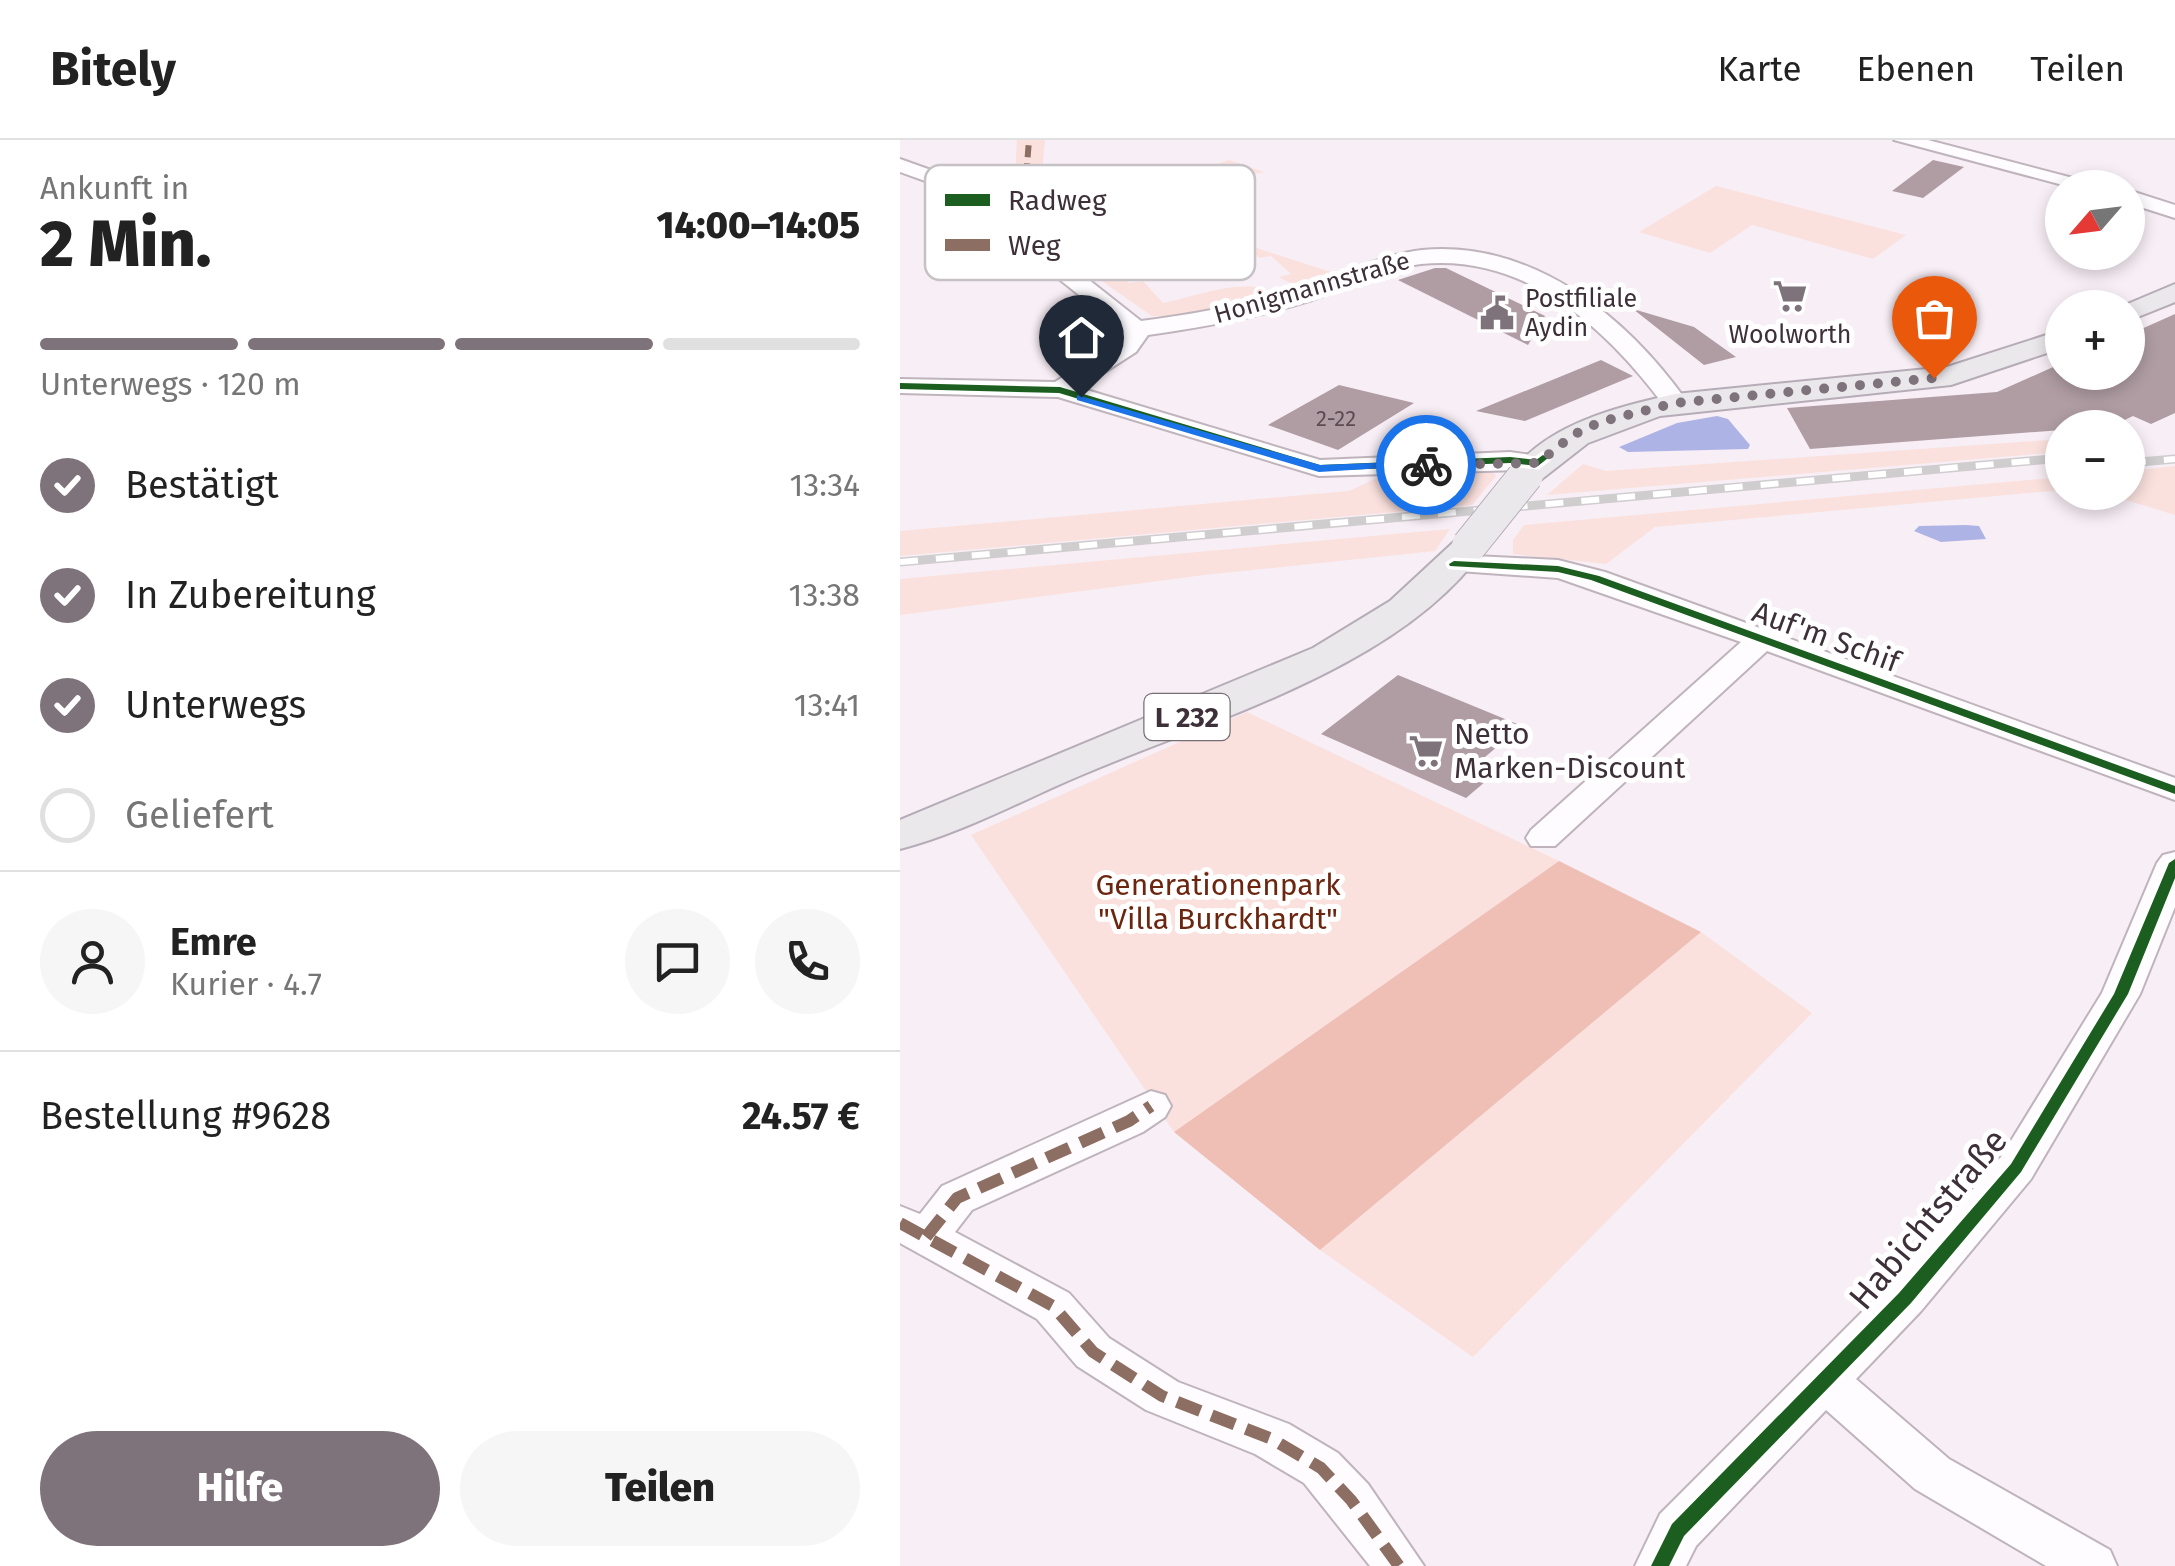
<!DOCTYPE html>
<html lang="de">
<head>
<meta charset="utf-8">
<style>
  body { margin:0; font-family:"Fira Sans",sans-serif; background:#f6f6f6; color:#222; height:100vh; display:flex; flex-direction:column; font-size:38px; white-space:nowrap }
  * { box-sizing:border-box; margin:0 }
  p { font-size:32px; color:#767676 }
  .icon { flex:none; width:55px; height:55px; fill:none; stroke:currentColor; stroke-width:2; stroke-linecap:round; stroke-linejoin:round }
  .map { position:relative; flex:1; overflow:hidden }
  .sheet { display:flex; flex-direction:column; background:#fff; width:900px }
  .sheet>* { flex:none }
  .needle { width:65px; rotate:242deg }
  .tools { position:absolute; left:1145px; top:30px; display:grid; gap:20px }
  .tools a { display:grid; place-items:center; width:100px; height:100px; border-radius:50%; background:#fff; box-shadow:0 5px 15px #0003; font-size:50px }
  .pin { position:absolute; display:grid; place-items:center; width:85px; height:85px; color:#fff; margin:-102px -42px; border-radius:50% 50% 50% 0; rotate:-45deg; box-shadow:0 0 10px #0007 }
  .pin .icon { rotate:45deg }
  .courier { position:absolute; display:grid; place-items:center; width:100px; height:100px; margin:-50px; border:8px solid #1a73e8; border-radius:50%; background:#fff; color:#222; box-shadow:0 2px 12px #0007 }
  .summary em { font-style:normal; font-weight:800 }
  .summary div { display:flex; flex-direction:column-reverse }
  .summary { display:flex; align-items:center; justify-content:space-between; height:170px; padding:0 40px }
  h1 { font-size:65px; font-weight:800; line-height:75px }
  .bar { display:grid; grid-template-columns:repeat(4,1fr); gap:15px 10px; align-content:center; height:120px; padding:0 40px }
  .bar i { height:12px; border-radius:8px; background:#e0e0e0 }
  .bar .current { background:#7e727b }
  .bar p { grid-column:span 4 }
  .line { display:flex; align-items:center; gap:25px; padding:0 40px; border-top:2px solid #e0e0e0 }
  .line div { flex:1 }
  .round { display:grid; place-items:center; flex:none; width:105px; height:105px; border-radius:52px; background:#f6f6f6 }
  ol { padding:0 40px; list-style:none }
  li { display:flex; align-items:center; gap:30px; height:110px }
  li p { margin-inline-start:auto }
  li .icon { padding:10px; border-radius:50%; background:#7e727b; color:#fff; stroke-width:4 }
  li:last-child { color:#767676 }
  li i { width:55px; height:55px; border:5px solid #e0e0e0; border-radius:50% }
  .primary-button { display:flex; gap:20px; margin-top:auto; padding:20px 40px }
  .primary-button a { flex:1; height:115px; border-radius:60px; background:#7e727b; color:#fff; font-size:40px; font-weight:800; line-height:115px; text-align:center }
  .primary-button a+a { background:#f6f6f6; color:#222 }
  header { display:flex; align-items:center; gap:60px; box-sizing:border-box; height:140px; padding:0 50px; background:#fff; border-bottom:2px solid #e0e0e0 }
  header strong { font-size:48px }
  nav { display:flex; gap:55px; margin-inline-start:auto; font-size:35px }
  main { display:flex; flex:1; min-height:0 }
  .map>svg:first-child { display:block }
  .green { fill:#fae1de }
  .forest { fill:#efbeb4 }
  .water { fill:#aeb3e6 }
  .building { fill:#b09da4 }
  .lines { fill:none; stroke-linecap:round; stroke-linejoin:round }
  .minor-casing { stroke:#bfb4bc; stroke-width:4 }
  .major-casing { stroke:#b5acb7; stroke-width:4 }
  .minor { fill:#fefcfe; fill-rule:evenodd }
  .major { fill:#ebe8ec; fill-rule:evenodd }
  .rail-casing { stroke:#d0cdcf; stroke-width:9 }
  .rail { stroke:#fff; stroke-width:6; stroke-dasharray:18; stroke-linecap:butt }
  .major-bridge-casing { stroke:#b5acb7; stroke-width:36; stroke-linecap:butt }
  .major-bridge { stroke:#ebe8ec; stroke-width:34 }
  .quiet-far1 { stroke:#8d6e63; stroke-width:6; stroke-dasharray:12 6; stroke-linecap:butt }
  .quiet { stroke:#8d6e63; stroke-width:12; stroke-dasharray:25 12; stroke-linecap:butt }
  .cycleway-casing { stroke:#fff; stroke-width:7 }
  .cycleway { fill:#1b5e20; fill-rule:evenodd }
  .route { fill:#1a73e8 }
  .done { stroke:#7e727b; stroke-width:10; stroke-dasharray:0 18 }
  .labels { text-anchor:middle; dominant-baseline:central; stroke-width:10; stroke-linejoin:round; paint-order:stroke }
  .far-number-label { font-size:22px; fill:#5a4b54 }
  .far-street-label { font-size:25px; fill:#3d3039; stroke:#fff }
  .far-poi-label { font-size:25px; fill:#3d3039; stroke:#fff; text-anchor:start }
  .shield { fill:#fff; stroke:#776e74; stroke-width:2.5 }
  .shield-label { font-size:28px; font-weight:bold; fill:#3d3039 }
  .street-label { font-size:30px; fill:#3d3039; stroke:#fff }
  .poi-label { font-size:30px; fill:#3d3039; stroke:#fff; text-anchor:start }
  .park-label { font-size:30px; fill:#6c260f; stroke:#fff }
  .near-street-label { font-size:35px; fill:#3d3039; stroke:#fff }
  .key { fill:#fff; stroke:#c5c1c4; stroke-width:2.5 }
  .key-label { font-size:28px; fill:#3d3039 }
</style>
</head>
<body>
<header>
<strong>Bitely</strong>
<nav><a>Karte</a><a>Ebenen</a><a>Teilen</a></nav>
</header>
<main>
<section class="sheet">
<div class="summary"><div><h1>2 Min.</h1><p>Ankunft in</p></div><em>14:00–14:05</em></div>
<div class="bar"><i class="current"></i><i class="current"></i><i class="current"></i><i></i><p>Unterwegs · 120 m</p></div>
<ol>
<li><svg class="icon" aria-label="check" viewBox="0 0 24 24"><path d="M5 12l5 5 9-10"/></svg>Bestätigt<p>13:34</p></li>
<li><svg class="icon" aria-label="check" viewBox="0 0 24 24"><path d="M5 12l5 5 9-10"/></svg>In Zubereitung<p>13:38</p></li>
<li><svg class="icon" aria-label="check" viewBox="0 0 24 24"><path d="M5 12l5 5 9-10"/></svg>Unterwegs<p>13:41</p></li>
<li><i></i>Geliefert</li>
</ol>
<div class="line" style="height:180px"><a class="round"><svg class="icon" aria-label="person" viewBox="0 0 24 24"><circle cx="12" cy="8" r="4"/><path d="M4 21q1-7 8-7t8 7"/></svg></a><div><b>Emre</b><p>Kurier · 4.7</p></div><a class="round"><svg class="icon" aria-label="chat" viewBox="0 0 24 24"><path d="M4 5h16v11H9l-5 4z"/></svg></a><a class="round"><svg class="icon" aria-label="phone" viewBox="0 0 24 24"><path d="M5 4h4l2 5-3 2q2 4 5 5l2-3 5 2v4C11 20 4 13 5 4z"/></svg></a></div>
<div class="line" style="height:130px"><div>Bestellung #9628</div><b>24.57 €</b></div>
<div class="primary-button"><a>Hilfe</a><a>Teilen</a></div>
</section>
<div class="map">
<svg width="1275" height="1426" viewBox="0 0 1275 1426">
  <rect width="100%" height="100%" fill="#f8eef5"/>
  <path class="green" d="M 117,0 L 145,0 L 139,64 L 132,66 L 137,82 L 329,20 L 364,32 L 176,71 L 174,79 L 147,84 L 169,110 L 207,102 L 213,109 L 168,117 L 119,64 L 76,45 L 115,36 Z
    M 816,46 L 1006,95 L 973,119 L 852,85 L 810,113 L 739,92 Z
    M 347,105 L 440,135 C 418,145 401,151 379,137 L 391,134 L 371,116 L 359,118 Z
    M 202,113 L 229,143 L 243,141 L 263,163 C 291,158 353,133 375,156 L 286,176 L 252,176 L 170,119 Z
    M 1162,299 L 1162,312 L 647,355 L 683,324 L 706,331 Z
    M 1275,326 L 1275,375 L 1203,353 L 1228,352 L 1228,331 Z
    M 592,330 L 596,336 L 572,365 L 0,416 L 0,391 L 449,351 L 479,337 Z
    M 1162,337 L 1162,350 L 755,387 L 706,424 L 613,414 L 613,400 L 624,385 Z
    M 550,389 L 535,411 L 304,435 L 0,475 L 0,439 Z
    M 347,572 L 659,721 L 274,992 L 71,695 Z
    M 801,792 L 912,873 L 573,1217 L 420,1110 Z"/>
  <path class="forest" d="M 659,721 L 801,792 L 420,1110 L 274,992 Z"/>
  <path class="water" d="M 817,276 L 828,279 L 850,305 L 848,309 L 728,312 L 719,307 L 777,283 Z
    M 1066,385 L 1079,386 L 1086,399 L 1041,402 L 1014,391 L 1019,386 Z"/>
  <path class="building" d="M 1033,20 L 1064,27 L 1023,58 L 992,51 Z
    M 535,128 L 546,128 L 645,176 L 628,205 L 498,140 Z
    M 733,169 L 794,187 L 836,217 L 804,225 Z
    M 1275,174 L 1275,273 L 1251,284 L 1233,276 L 1212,286 L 1194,278 L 1162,290 L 910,309 L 887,268 L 1097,252 L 1162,223 L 1162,232 L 1228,232 L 1228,195 Z
    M 701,220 L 733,236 L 625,281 L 576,271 Z
    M 439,245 L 514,263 L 438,310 L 368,285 Z
    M 498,535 L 622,586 L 573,627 L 592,636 L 566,658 L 421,594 Z"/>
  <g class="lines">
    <g class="minor-casing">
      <path id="minor" d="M 994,0 L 1028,0 L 1211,48 L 1174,48 Z
        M 0,19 L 56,39 L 114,71 L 160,117 L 241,181 C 294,174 347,165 398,149 C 439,136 479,115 522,110 C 634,100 727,177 788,263 L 784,268 L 766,268 C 708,190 627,113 521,124 C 484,128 448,148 412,160 C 359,177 304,187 248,195 L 236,212 L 180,248 L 420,320 L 610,312 L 647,317 L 651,323 L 647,329 L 419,336 L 158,257 L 0,253 L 0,239 L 155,242 L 218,202 L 224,191 L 144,127 L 98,81 L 42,47 L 0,32 Z
        M 1228,50 L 1275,65 L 1275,78 L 1228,63 Z
        M 554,415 L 658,420 L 705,432 L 1275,638 L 1275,660 L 867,511 L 655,706 L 631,706 L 626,698 L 631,690 L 841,502 L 658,438 L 544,430 L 540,424 Z
        M 1275,712 L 1275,767 L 1240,854 L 1131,1039 L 1021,1171 L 956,1239 L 1049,1319 L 1210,1410 L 1217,1426 L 1146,1426 L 1015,1349 L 926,1270 L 796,1406 L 786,1426 L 735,1426 L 760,1374 L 989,1145 L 1101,1017 L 1202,853 L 1257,723 L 1263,715 Z
        M 251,951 L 265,955 L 271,966 L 265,977 L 243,992 L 72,1070 L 55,1092 L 169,1153 L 209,1198 L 278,1242 L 389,1284 L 438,1313 L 468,1344 L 524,1426 L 470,1426 L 404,1343 L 355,1314 L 246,1270 L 177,1226 L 137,1179 L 0,1103 L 0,1066 L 20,1074 L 42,1046 Z"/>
    </g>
    <g class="major-casing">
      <path id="major" d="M 1275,144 L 1275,162 L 1228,181 L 1228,168 L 1218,168 Z
        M 1162,190 L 1162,208 L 1051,245 L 760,276 L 688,303 L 638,342 L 626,345 L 610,335 C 645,284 718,267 775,254 L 1047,227 Z
        M 569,396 L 581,399 L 586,406 C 504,526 313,579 184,634 C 124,659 63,693 0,709 L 0,680 L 413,508 L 490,461 L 557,399 Z"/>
    </g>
    <use href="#minor" class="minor"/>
    <use href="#major" class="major"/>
    <g class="rail-casing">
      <path id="rail" d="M 1228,323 L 1275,319
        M 0,422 L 1162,318"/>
    </g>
    <use href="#rail" class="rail"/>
    <g class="major-bridge-casing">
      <path id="major-bridge" d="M 569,406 L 626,335"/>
    </g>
    <use href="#major-bridge" class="major-bridge"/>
    <path class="quiet-far1" d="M 122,89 L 129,0"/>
    <path class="quiet" d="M 0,1083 L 153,1166 L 193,1212 L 262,1256 L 372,1299 L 421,1328 L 451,1360 L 499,1426
      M 26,1097 L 57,1058 L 229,981 L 251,966"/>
    <g class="cycleway-casing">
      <path id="cycleway" d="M 0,243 L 160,247 L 420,325 L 610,317 L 636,320 L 643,315 L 648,318 L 638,326 L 610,323 L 419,331 L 159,253 L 0,249 Z
        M 554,421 L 658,426 L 699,436 L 1275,646 L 1275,654 L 691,440 L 658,432 L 550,426 L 549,424 Z
        M 1275,719 L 1275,738 L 1228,854 L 1121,1032 L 1011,1163 L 784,1396 L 769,1426 L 751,1426 L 772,1384 L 999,1153 L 1111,1024 L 1214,854 L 1269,723 Z"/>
    </g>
    <use href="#cycleway" class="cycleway"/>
  </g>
  <path class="route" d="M 177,255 L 420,325 L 526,321 L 532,325 L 419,332 L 177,260 Z"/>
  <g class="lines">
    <path class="done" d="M 526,325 L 638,323 L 673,295 L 700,282 L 775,263 L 1034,238"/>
  </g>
  <defs>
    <g id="supermarket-bare" transform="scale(2.7)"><path d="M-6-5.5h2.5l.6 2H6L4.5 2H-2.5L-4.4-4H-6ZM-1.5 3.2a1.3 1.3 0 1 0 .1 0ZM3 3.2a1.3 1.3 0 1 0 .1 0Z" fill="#7e727b" stroke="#fff" stroke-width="2.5" paint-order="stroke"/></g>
    <g id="civic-bare" transform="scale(2.7)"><path d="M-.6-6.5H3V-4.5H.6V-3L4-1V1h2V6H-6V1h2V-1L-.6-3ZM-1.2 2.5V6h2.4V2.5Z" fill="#7e727b" stroke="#fff" stroke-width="2.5" paint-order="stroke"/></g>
  </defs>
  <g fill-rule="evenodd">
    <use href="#supermarket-bare" x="890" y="156"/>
    <use href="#civic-bare" x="597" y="173"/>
    <use href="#supermarket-bare" x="526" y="611"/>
  </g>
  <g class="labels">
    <g class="far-number-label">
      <text x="436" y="278">2-22</text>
    </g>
    <g class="far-street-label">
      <text transform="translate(412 148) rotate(-16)">Honigmannstraße</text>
    </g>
    <g class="far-poi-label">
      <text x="625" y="159">Postfiliale<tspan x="625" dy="29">Aydin</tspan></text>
      <text x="890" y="195" text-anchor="middle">Woolworth</text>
    </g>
    <rect class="shield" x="244.5" y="554" width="85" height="46" rx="8"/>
    <g class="shield-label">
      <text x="287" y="577">L 232</text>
    </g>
    <g class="street-label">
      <text transform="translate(926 497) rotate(20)">Auf'm Schif</text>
    </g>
    <g class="poi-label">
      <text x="554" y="594">Netto<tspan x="554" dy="34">Marken-Discount</tspan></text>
    </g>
    <g class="park-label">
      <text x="318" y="745">Generationenpark<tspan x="318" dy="34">"Villa Burckhardt"</tspan></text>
    </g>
    <g class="near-street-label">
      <text transform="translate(1028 1079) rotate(-50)">Habichtstraße</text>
    </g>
  </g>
  <rect x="25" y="25" width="330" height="115" rx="15" class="key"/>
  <rect x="45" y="54" width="45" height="12" fill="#1b5e20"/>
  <rect x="45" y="99" width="45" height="12" fill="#8d6e63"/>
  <g class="key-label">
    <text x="108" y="70">Radweg</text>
    <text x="108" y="115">Weg</text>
  </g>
</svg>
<div class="tools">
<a><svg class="needle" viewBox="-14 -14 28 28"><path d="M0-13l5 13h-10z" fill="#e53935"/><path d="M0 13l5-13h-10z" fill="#767676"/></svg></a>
<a>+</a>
<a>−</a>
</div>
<div class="pin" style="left:1034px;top:238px;background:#ea580c"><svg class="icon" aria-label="bag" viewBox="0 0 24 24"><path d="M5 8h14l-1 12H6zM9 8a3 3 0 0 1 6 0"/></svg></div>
<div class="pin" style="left:181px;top:257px;background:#1f2937"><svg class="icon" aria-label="home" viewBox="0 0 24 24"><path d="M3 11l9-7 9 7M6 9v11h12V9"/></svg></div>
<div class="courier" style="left:526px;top:325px"><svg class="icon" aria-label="bike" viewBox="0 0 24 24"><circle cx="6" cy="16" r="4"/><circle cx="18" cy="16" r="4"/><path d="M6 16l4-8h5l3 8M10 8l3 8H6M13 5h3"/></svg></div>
</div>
</main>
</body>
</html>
